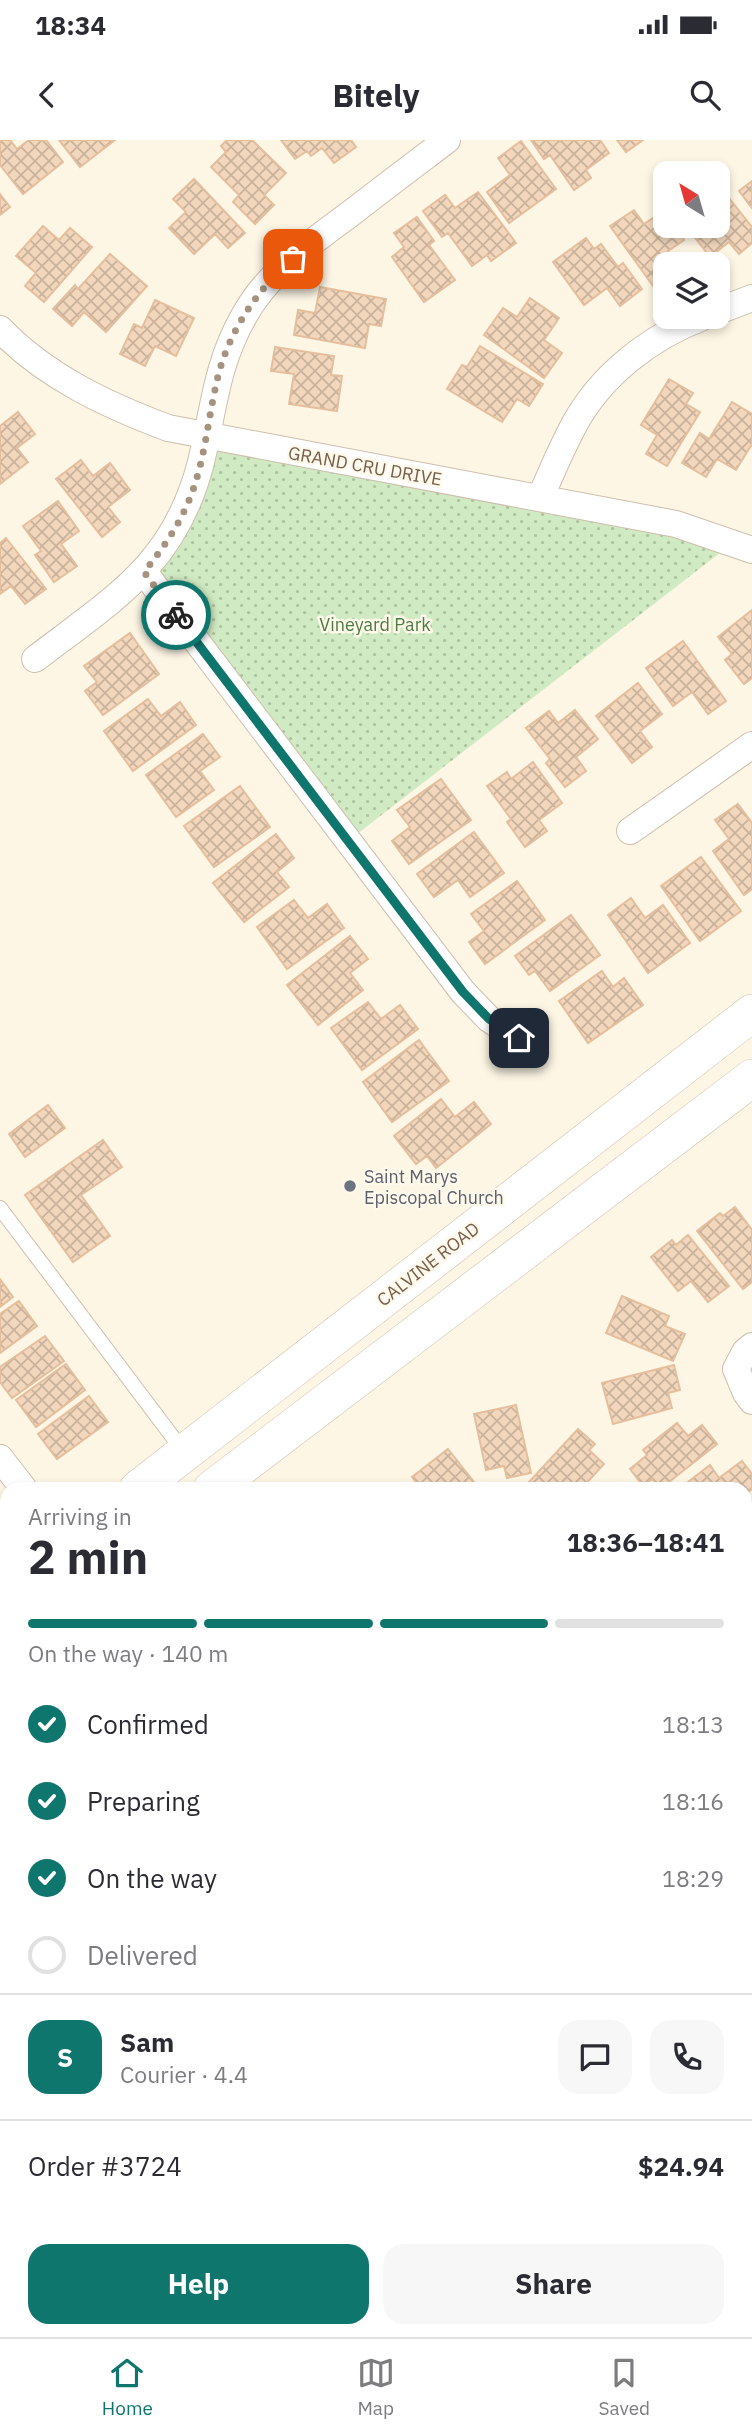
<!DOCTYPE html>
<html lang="en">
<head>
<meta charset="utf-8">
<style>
  body { margin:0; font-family:"IBM Plex Sans",sans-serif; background:#f7f7f7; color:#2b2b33; height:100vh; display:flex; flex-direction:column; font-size:26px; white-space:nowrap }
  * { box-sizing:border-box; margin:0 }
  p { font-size:23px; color:#7c7c81 }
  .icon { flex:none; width:38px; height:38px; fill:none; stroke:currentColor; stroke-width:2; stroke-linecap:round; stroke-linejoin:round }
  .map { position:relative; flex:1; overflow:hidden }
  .sheet { position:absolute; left:0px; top:1342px; width:752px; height:856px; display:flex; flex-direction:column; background:#fff; border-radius:21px 21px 0 0; box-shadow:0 4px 10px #0003 }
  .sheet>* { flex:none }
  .needle { width:46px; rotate:323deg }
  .buttons { position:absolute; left:653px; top:21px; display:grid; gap:14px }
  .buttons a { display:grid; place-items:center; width:77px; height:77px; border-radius:14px; background:#fff; box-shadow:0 4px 10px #0003; font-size:35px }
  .pin { position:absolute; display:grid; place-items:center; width:60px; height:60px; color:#fff; margin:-30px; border-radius:14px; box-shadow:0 4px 10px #0006 }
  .courier { position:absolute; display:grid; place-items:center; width:70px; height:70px; margin:-35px; border:5px solid #0f766e; border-radius:50%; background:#fff; color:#222; box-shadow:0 2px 9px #0007 }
  .overview em { font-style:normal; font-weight:700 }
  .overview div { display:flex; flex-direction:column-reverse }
  .overview { display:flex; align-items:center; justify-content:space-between; height:119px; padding:0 28px }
  h1 { font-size:46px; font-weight:700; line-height:52px }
  .bar { display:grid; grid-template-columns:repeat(4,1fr); gap:10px 7px; align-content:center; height:84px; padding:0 28px }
  .bar i { height:9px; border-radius:5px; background:#e1e1e2 }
  .bar .active { background:#0f766e }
  .bar p { grid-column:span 4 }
  .line { display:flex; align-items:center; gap:18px; padding:0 28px; border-top:2px solid #e1e1e2 }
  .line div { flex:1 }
  .round { display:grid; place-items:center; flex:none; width:74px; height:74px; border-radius:21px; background:#f7f7f7 }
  ol { padding:0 28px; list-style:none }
  li { display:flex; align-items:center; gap:21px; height:77px }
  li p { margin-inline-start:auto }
  li .icon { padding:7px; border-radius:50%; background:#0f766e; color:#fff; stroke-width:4 }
  li:last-child { color:#7c7c81 }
  li i { width:38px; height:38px; border:4px solid #e1e1e2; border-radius:50% }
  .button { display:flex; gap:14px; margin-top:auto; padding:14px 28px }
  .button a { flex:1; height:80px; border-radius:21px; background:#0f766e; color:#fff; font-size:28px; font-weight:700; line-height:80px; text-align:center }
  .button a+a { background:#f7f7f7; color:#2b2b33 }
  .status { display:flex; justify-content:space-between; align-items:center; height:49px; padding:0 35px; background:#fff; direction:ltr }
  .status svg { height:19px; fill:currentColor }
  header { display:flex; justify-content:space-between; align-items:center; height:91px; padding:0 28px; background:#fff; font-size:32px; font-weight:700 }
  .tab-bar { display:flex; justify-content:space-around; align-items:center; height:98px; border-top:2px solid #e1e1e2; background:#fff; font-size:19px; color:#7c7c81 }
  .tab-bar a { display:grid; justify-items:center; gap:4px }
  .tab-bar .active { color:#0f766e }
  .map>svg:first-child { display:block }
  .education { fill:#f3e2f9 }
  .park { fill:url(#park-dots) }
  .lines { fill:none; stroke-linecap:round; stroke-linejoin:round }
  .stream { stroke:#a0cad8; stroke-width:8 }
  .building { fill:url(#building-cross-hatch); stroke:#e5bf9d; stroke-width:2 }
  .service-casing { stroke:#cebeac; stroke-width:16 }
  .minor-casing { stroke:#cebeac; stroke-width:28 }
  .secondary-casing { stroke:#d1bfa9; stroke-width:38 }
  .service { stroke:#fff; stroke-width:14 }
  .minor { stroke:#fff; stroke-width:26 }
  .secondary { stroke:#fff; stroke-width:37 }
  .done { stroke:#a59380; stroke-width:7; stroke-dasharray:0 12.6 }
  .route { stroke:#0f766e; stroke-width:9 }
  .worship-dot { fill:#6b7280; stroke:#fff9ec; stroke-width:2.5 }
  .labels { text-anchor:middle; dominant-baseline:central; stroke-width:5; stroke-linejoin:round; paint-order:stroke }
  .street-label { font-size:18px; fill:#765e4a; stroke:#fff9ec }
  .park-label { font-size:18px; fill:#4d7c42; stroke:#fff9ec }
  .worship-label { font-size:18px; fill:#5b616d; stroke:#fff9ec; text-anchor:start }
</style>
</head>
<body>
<div class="status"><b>18:34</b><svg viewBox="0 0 49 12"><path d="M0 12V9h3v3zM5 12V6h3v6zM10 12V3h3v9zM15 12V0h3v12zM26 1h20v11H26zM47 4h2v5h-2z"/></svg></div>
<header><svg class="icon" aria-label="back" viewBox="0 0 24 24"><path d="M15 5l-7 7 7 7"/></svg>Bitely<svg class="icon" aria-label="search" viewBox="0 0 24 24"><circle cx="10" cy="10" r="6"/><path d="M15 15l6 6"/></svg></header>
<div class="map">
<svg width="752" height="2197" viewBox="0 0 752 2197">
  <defs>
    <pattern id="park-dots" width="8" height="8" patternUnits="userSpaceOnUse" patternTransform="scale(1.75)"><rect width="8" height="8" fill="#d0ebc3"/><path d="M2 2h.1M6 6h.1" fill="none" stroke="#adc2a0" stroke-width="1.8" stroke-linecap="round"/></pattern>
    <pattern id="building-cross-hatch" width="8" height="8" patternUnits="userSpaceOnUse" patternTransform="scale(1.75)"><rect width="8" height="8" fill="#f2d7bd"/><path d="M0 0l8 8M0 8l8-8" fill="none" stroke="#c9b29c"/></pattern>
  </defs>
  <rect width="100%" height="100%" fill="#fdf6e5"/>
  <path class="education" d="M 0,1769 L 7,1779 L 7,2191 L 287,2191 L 279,2197 L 0,2197 Z"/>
  <path class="park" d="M 206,297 L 734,402 L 348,701 L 144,432 Z"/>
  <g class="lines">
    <path class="stream" d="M 536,2191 L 540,2197"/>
  </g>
  <path class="building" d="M 0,0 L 10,0 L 17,9 L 29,0 L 46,0 L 63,22 L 23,54 L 0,25 Z
    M 59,0 L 115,0 L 80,27 Z
    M 227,0 L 252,0 L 286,33 L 264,55 L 274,65 L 255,84 L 233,62 L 239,55 L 211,27 L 226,12 L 221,6 Z
    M 281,0 L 351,0 L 356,7 L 334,23 L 322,8 L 311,16 L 307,11 L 295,19 Z
    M 531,0 L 600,0 L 609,13 L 586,30 L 591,38 L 574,50 L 550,15 L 544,19 Z
    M 617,0 L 643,0 L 626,12 Z
    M 521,1 L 556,49 L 509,83 L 487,52 L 510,35 L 498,18 Z
    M 194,39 L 245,93 L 228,108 L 215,94 L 194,114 L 169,88 L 186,72 L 173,59 Z
    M 752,41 L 752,68 L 739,51 Z
    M 718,44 L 752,87 L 752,103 L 739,114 L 729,102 L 710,117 L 686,86 L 718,86 Z
    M 478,52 L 516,103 L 491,121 L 487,115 L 472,126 L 448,93 L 442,97 L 423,71 L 445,55 L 455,68 Z
    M 0,54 L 10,67 L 0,75 Z
    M 634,70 L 644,84 L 663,71 L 665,86 L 673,86 L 684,100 L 661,116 L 667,124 L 665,124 L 665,138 L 653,146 L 610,86 Z
    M 417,77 L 434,101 L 429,105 L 455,140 L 424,162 L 392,117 L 404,107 L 394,93 Z
    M 43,86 L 59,100 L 70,88 L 92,107 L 44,162 L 25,146 L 36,133 L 16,116 Z
    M 586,98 L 594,109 L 601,104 L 618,127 L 623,123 L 642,149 L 620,166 L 607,148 L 584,165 L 553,122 Z
    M 110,114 L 147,146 L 106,192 L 84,172 L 72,186 L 53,169 L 75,145 L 78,149 Z
    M 320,147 L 386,159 L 381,186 L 369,184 L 365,208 L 294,195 L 298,170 L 315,173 Z
    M 530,158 L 559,178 L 544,200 L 562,213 L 544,238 L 484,195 L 503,168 L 517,177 Z
    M 155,160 L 194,178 L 176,216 L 155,206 L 145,226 L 120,214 L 134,184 L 142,188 Z
    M 480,206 L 543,244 L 529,266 L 517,259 L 502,282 L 447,249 L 462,225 L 467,227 Z
    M 275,207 L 334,216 L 331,235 L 342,236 L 337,271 L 289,264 L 294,234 L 271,231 Z
    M 669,239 L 693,253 L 686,264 L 700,272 L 667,326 L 646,314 L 657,295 L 641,285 Z
    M 732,262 L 752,274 L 752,304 L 736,330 L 717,319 L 706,337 L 682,323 L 700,293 L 709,299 Z
    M 18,272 L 35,294 L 17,308 L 28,322 L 0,344 L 0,286 Z
    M 81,320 L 93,336 L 110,323 L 130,350 L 108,367 L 120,382 L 102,397 L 56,339 Z
    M 58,361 L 79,391 L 61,404 L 77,426 L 54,442 L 35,415 L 41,411 L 23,386 Z
    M 6,398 L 46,449 L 25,464 L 11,446 L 0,454 L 0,403 Z
    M 752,470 L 752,538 L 744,544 L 725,520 L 732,514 L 718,497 Z
    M 130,493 L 159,534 L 103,575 L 85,551 L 97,542 L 84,526 Z
    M 683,501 L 726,561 L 708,574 L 692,552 L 673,566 L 646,528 Z
    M 638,543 L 662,574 L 640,591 L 652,607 L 632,623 L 596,576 Z
    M 148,559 L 161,576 L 180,562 L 196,585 L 133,631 L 104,591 Z
    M 575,570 L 598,599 L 576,617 L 586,631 L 565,647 L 546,623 L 550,619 L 526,588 L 549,571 L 558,583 Z
    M 203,594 L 220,617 L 200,631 L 214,650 L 176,677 L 146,635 Z
    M 533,622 L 562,663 L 539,680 L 547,691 L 525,707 L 507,682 L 511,679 L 487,646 L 507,632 L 511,639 Z
    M 441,639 L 471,680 L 409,724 L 392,701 L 410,687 L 397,670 Z
    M 240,646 L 270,687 L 214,727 L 184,686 Z
    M 738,664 L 752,683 L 752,749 L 744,755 L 713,711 L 729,699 L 715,680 Z
    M 474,692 L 504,733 L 470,757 L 458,740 L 434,757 L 417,734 Z
    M 276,694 L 294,718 L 277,732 L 289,747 L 244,782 L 213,743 Z
    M 701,717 L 741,771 L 700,801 L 661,746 Z
    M 517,741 L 545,780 L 485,824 L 469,802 L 484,791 L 471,774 Z
    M 631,758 L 645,778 L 663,765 L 690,803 L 648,833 L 608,775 Z
    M 294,760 L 308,778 L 327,764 L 344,788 L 287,829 L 257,787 Z
    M 571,775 L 600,815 L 550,851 L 535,831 L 529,835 L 515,816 Z
    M 350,796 L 368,819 L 350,833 L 363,850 L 318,885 L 287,845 Z
    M 602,831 L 613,847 L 624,838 L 643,865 L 588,903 L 559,861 Z
    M 368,862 L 381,879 L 400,865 L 418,889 L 362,930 L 331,888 Z
    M 419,900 L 449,941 L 392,982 L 363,942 Z
    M 441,959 L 455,977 L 474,962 L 491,984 L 436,1028 L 427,1016 L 416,1024 L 394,996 Z
    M 48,965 L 65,988 L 25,1017 L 9,994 Z
    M 103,1000 L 122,1027 L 81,1055 L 110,1096 L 73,1122 L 25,1055 Z
    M 735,1067 L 752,1090 L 752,1142 L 743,1149 L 697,1091 L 720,1073 L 723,1076 Z
    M 688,1095 L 729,1146 L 708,1162 L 691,1141 L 678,1151 L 651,1117 L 672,1100 L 676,1105 Z
    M 0,1139 L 13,1157 L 0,1167 Z
    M 622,1156 L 669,1176 L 665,1186 L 685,1194 L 673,1221 L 606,1193 Z
    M 19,1161 L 37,1186 L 0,1213 L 0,1174 Z
    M 45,1196 L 64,1221 L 12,1258 L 0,1242 L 0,1227 Z
    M 66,1224 L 85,1250 L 36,1287 L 16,1260 Z
    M 674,1225 L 680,1250 L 668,1253 L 672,1268 L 613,1284 L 602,1243 Z
    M 89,1256 L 108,1282 L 57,1319 L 38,1294 Z
    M 516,1265 L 531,1333 L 507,1338 L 504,1326 L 486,1330 L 474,1274 Z
    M 677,1283 L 688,1296 L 702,1285 L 717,1304 L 660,1349 L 652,1339 L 643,1346 L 630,1329 L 647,1315 L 643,1310 Z
    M 578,1289 L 595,1304 L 589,1310 L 604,1324 L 581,1349 L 536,1349 L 529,1342 Z
    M 448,1309 L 478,1347 L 475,1349 L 421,1349 L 412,1337 Z
    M 742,1321 L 752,1334 L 752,1349 L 746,1354 L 746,1349 L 679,1349 L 710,1325 L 719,1338 Z
    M 752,1360 L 752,1415 L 746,1420 L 746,1365 Z
    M 752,1430 L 752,1452 L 746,1444 L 746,1435 Z
    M 752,1559 L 752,1614 L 746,1619 L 746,1564 Z
    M 7,1606 L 7,1657 L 0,1663 L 0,1612 Z
    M 752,1625 L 752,1648 L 746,1639 L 746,1630 Z
    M 746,1779 L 752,1787 L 752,1815 L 746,1820 Z
    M 746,1940 L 752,1948 L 752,1984 L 746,1989 Z
    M 7,1980 L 7,2070 L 0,2076 L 0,1986 Z
    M 752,1993 L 752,2042 L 746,2033 L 746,1998 Z
    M 7,2072 L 7,2127 L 0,2132 L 0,2078 Z
    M 746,2185 L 749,2190 L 740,2197 L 677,2197 L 673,2192 L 746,2191 Z"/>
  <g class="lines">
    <g class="service-casing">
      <path id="service" d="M 0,1068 L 184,1312
        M 0,1853 L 7,1863
        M 0,1936 L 7,1931"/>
    </g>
    <g class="minor-casing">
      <path id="minor" d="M 718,171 L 752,158
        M 0,189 C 46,237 107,265 168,288 L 676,384 L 752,410
        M 540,358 C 551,334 561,309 574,285 C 601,235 650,197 703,177
        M 144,432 L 463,852 L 489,879 L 519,899
        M 35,519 C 113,459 175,425 201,322 C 214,269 216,225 244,176 C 268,132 311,103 350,74 C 382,49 414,25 447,0
        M 630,691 L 752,605
        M 752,1206 L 745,1212 L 736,1229 L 746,1253 L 752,1261
        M 0,1318 L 24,1349
        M 746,1724 L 752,1732
        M 746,1883 L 752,1878
        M 746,2108 L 752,2116
        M 424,2191 L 429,2197
        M 341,2197 L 349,2191"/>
    </g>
    <g class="secondary-casing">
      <path id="secondary" d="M 138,1349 L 752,873
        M 212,1349 L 752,938
        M 0,1456 L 7,1451
        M 0,1512 L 7,1506"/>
    </g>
    <use href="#service" class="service"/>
    <use href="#minor" class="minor"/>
    <use href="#secondary" class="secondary"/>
  </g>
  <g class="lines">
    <path class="done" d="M 176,475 L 144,432 C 161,411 176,390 187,365 C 204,327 207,285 216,245 C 226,196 255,151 293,119"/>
    <path class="route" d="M 176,475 L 463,852 L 489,879 L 519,898"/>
  </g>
  <circle class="worship-dot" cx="350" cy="1046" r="7"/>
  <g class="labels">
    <g class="street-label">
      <text transform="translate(365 326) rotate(10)">GRAND CRU DRIVE</text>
      <text transform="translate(428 1124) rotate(-38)">CALVINE ROAD</text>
    </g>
    <g class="park-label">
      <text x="375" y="484">Vineyard Park</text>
    </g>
    <g class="worship-label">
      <text x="364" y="1036">Saint Marys<tspan x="364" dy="21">Episcopal Church</tspan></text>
    </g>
  </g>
</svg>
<div class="buttons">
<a><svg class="needle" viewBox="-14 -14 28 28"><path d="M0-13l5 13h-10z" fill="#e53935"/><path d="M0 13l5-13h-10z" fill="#7c7c81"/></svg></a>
<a><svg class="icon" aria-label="layers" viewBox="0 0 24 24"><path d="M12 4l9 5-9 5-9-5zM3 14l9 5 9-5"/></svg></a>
</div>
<div class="pin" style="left:293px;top:119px;background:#ea580c"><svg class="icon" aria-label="bag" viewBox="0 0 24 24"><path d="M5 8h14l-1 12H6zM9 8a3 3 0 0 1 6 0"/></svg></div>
<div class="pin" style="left:519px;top:898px;background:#1f2937"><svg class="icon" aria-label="home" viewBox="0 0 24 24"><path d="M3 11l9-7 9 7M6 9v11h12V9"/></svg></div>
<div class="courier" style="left:176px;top:475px"><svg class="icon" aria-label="bike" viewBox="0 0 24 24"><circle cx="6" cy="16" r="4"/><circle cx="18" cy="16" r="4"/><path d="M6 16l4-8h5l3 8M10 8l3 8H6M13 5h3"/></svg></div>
<section class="sheet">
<div class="overview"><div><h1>2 min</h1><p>Arriving in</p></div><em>18:36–18:41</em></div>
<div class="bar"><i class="active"></i><i class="active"></i><i class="active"></i><i></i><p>On the way · 140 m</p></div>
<ol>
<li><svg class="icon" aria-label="check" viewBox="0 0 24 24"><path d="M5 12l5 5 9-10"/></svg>Confirmed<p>18:13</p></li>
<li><svg class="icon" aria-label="check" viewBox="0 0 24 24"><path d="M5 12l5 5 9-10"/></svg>Preparing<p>18:16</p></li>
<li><svg class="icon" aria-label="check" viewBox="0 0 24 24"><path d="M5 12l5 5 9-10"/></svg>On the way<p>18:29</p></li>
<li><i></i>Delivered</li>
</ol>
<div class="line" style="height:126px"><b class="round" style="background:#0f766e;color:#fff">S</b><div><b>Sam</b><p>Courier · 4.4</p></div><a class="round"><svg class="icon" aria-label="chat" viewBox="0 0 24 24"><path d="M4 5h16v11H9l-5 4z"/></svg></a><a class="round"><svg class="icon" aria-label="phone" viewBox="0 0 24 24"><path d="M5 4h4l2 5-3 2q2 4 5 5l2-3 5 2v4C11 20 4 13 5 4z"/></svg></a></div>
<div class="line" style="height:91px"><div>Order #3724</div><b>$24.94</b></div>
<div class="button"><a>Help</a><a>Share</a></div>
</section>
</div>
<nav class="tab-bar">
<a class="active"><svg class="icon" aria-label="home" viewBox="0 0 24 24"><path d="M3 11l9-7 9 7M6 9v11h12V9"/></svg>Home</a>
<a><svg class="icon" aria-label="map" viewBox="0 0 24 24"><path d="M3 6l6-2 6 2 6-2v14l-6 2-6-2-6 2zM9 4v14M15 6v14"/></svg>Map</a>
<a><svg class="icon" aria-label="saved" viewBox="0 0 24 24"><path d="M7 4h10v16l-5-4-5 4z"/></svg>Saved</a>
</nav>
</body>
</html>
